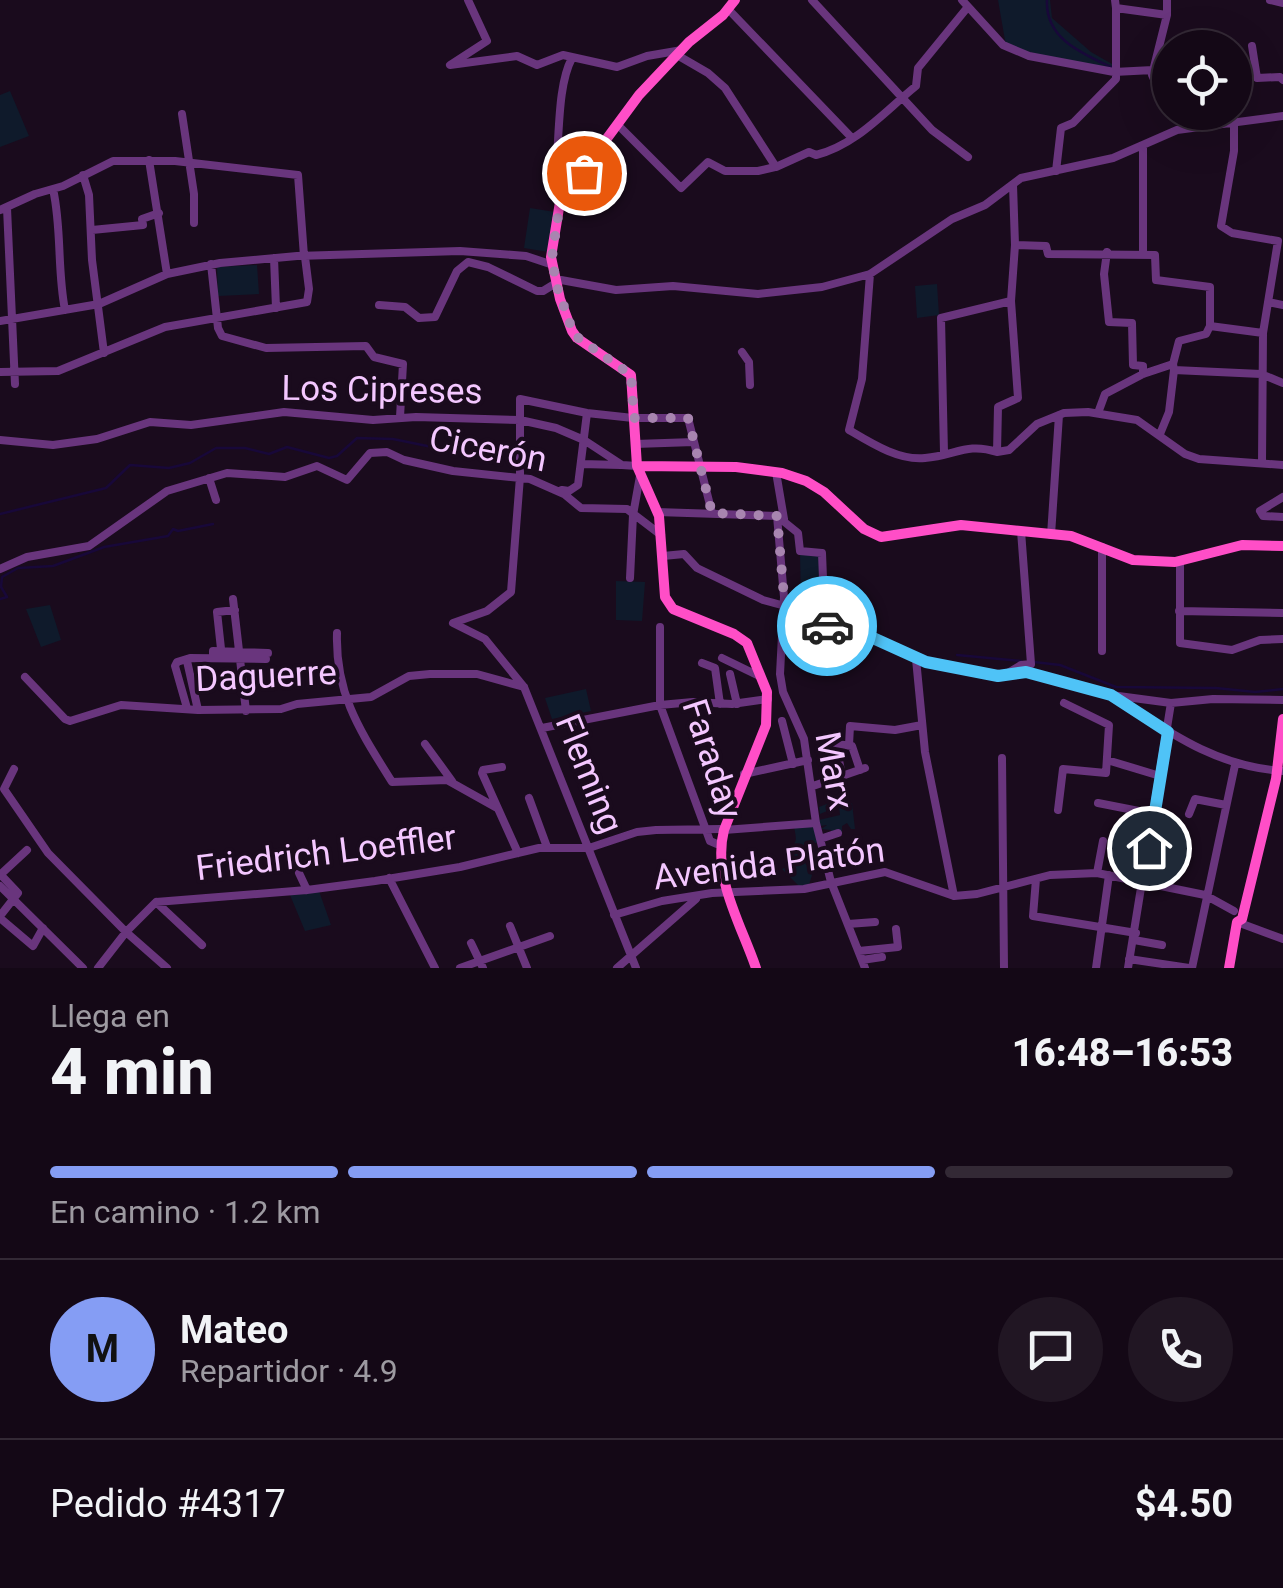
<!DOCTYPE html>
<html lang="es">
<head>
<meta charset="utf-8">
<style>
  body { margin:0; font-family:Roboto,sans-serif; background:#211623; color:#f1f3f6; height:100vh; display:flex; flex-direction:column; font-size:38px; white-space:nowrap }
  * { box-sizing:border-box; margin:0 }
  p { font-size:32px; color:#9d9aa1 }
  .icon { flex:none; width:55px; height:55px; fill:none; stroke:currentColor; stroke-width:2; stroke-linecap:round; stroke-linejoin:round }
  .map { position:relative; height:968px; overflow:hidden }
  .drawer { display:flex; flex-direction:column; background:#140816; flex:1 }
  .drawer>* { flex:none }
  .buttons { position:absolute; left:1152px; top:30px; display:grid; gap:20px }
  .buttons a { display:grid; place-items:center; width:100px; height:100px; border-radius:50%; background:#140816; box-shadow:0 10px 40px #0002,0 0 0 2px #332935; font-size:50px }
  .pin { position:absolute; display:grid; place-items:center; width:85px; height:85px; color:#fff; margin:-42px; border:5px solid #fff; border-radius:50%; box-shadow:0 2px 10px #0007 }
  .courier { position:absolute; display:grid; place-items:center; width:100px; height:100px; margin:-50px; border:8px solid #4fc3f7; border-radius:50%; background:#fff; color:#222; box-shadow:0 2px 12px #0007 }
  .overview em { font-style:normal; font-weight:800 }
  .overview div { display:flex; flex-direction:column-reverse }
  .overview { display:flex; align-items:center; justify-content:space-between; height:170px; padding:0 50px }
  h1 { font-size:65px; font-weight:800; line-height:75px }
  .bar { display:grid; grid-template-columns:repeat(4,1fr); gap:15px 10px; align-content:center; height:120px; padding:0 50px }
  .bar i { height:12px; border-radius:8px; background:#332935 }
  .bar .current { background:#859df4 }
  .bar p { grid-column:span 4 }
  .line { display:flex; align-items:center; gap:25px; padding:0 50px; border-top:2px solid #332935 }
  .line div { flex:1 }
  .round { display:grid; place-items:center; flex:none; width:105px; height:105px; border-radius:52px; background:#211623 }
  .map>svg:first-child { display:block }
  .green { fill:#0f1a2b }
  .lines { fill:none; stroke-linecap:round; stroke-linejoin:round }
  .stream { stroke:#180839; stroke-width:2.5 }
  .minor { stroke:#69357d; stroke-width:8 }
  .major { stroke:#ff4ec7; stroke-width:10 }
  .done { stroke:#a885b0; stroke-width:10; stroke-dasharray:0 18 }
  .route { stroke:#4fc3f7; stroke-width:12 }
  .labels { text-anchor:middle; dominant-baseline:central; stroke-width:8; stroke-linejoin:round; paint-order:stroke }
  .street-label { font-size:35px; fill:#f4c7ff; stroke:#1a0b1d }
</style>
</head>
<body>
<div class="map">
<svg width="1283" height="968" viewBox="0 0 1283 968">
  <rect width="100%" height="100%" fill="#1a0b1d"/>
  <path class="green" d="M 998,0 L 1050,0 L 1052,18 L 1091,52 L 1112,64 L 1113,70 L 1111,73 L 1006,46 Z
    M 10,91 L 29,136 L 0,147 L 0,95 Z
    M 530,208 L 555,212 L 548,252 L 524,248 Z
    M 257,265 L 259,294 L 218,296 L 217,267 Z
    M 937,284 L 939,315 L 917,318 L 915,286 Z
    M 800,554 L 820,554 L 822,594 L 801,597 Z
    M 616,581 L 645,582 L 642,621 L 616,620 Z
    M 50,605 L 61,640 L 41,647 L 26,609 Z
    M 586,689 L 591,711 L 552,719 L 545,698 Z
    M 837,800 L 838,803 L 852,803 L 855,829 L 851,829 L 847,823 L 842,826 L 842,832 L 830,836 L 831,830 L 821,829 L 827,825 L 820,826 L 819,820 L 840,815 L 839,806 L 820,814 L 819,807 Z
    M 801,819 L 801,824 L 813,821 L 821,842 L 801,846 L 806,865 L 819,865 L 822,860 L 827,865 L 808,868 L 812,875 L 808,888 L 801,888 L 782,869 L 795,864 L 783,853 C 793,840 799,849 794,827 Z
    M 319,891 L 331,925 L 305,931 L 290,895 Z"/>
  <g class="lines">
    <path class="stream" d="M 1047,0 C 1045,38 1081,53 1111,67
      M 0,514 L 106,488 L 130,465 L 169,468 L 190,463 L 216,448 L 245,448 L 269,454 L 287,447 L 329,458 L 337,456 L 357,438 L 393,439 L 471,455 L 510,450 L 542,465
      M 0,599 L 7,597 L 1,587 L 2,577 L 18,568 L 53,566 L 104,547 L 168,536 L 173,529 L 178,531 L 213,524
      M 791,611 L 818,623
      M 957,655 L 1021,661
      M 1034,662 L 1060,665 L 1116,687 L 1216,688 L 1255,692 L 1283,689"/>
    <path class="minor" d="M 468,0 L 487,41 L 450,65 L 517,56 L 537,65 L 563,55 L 617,67 L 647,56 L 682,50
      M 812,0 L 932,130 L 968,157
      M 962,0 L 1003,45 L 1029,56 L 1114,72 L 1153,70
      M 1115,0 L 1116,8 L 1167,15
      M 1167,0 L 1167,15 L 1152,75 L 1156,84 L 1170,88
      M 1270,0 L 1283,3
      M 728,9 L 851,137
      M 1252,46 L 1257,78 L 1280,77 L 1283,80
      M 677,55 L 708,73 L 725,88 L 776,167 L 809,152 L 816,155 C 856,145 884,112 916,86 L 918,68 L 967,8
      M 182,114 L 194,194 L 194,223
      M 1234,123 L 1234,151 L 1221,226 L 1232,233 L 1278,241 L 1263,333 L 1262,462
      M 618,125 L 681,188 L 708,162 L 725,171 L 758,171 L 775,167
      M 1143,146 L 1143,253
      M 149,160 L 167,274
      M 1056,171 L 1061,128 L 1073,123 L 1116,79 L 1116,8
      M 83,175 L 89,195 L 92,260 L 104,353
      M 1013,185 L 1015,245 L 1011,301 L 1018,398 L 998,407 L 997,452 L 1009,450 L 1037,424 L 1064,413 L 1088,412 L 1137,420 L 1185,454 L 1199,459 L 1283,465
      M 53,189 C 62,229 57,270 65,310
      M 560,202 L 553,191 C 561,151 555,90 572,58
      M 7,208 L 15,384
      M 0,210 L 35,194 L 63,186 L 113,161 L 175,161 L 298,175 L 304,256
      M 92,230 L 143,225 L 142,219 L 159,213
      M 1015,245 L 1046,246 L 1048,254 L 1155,255 L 1156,280 L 1210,287 L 1210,326 L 1206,334 L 1179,341 L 1173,364 L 1143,374 L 1105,394 L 1098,413
      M 1107,252 L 1104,274 L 1109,322 L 1132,323 L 1133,365 L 1143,366 L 1143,374
      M 274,258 L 276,308
      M 211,264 L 218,328 L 222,336 L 266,348 L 366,346 L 374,357 L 403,364 L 400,417
      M 870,274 L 862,379 L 849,430 C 871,443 899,461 925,458 C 955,456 966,442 997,452
      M 1268,302 L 1283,305
      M 379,305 L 405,307 L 419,318 L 435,317 L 457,271 L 468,262 L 488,267 L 537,291 L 543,291 L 561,280 L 616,290 L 673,286 L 758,294 L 822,287 L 870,274 L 952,219 L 985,205 L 1021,178 L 1113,158 L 1177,130 L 1283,116
      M 0,321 L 99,304 L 167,274 L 220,263 L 297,256 L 460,251 L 526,256 L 553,265
      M 1210,326 L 1263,333
      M 742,352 L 749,362 L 750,385
      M 1173,364 L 1174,370 L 1261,374 L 1283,383
      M 0,372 L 58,371 L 165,327 L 307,302 L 309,289 L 305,257
      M 1160,434 L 1169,412 L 1174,370
      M 0,440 L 53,445 L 97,439 L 150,422 L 191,425 L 284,412 L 373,420 L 416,417 L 520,420 L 556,428 L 584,440 L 622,465 L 637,466
      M 635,444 L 694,442
      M 944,453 L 941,318 L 1011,301
      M 581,464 L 621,465
      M 776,472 L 784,519
      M 209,478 L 216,500
      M 562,490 L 569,491 L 578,485 L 587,413
      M 1283,497 L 1260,511 L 1263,516 L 1283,517
      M 657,512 L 777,516 L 798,533 L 800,551 L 822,553 L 824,604 L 804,605
      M 777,516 L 784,597
      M 1051,535 L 1059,415
      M 1102,547 L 1102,651
      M 663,556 L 684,554 L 697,568 L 763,600 L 785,606
      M 1180,561 L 1180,643 L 1232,650 L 1260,640 L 1283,639
      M 0,569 L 27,557 L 89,546 L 167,491 L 227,473 L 285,477 L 317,466 L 347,480 L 370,453 L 387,452 L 404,460 L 453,471 L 530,479 L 564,494 L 581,508 L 627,509 L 661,535
      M 630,578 L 633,515 L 640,476
      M 233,599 L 246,711
      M 1179,611 L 1283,613
      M 660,627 L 660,705 L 710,841 L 717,844
      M 337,633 C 335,695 361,732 392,782 L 447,780 L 497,808
      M 213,658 L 213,651 L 268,653
      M 222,658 L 217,612 L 235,610
      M 722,658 L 757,675
      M 916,659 L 925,752 L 954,896
      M 187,661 L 198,710
      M 702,663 L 715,668 L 720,704
      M 1008,673 L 1021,665 L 1031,664 L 1021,531
      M 730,674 L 737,704
      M 25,677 L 65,719 L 70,721 L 121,705 L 198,710 L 281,709 L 297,704 L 371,697 L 409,676 L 430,674 L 477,674 L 524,687
      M 1116,698 C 1170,733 1217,767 1283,771
      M 187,708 L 175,666 L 177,662 L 190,658 L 266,659
      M 782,721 L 793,764
      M 542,728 L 660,705 L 693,702 L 732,704 L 768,699
      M 425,744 L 452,781
      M 849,745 L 850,726 L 895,730 L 922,725
      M 1002,758 L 1004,968
      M 1107,760 L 1160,776
      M 502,767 L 483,770 L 482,773 L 518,853
      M 14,769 L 4,789 L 48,853 L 126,932 L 167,968
      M 744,774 L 808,760
      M 842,776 L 836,744 L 852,746 L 860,770
      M 813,786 L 865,768
      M 529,798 L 547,847
      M 1098,803 L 1154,814
      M 1058,810 L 1063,769 L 1106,773 L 1109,725 L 1064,703
      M 1189,814 L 1195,799 L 1226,805
      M 724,830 L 816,823
      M 820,839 L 838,833
      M 299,873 L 307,890
      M 1097,873 L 1103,841
      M 0,874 L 18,893 L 0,916
      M 0,875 L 27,850
      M 389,878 L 435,968
      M 1036,879 L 1033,916 L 1136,933
      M 0,886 L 83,968
      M 156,902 L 202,945
      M 614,915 L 662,901 L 712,893 L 804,889 L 885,872 L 954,896 L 977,894 L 1050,875 L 1097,873 L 1205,895 L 1234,911
      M 0,918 L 33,946 L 43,928
      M 1237,922 L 1283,939
      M 848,924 L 875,922
      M 510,926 L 527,968
      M 1134,940 L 1162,945
      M 471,943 L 483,968
      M 859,951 L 898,947 L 896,929
      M 1129,959 L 1189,968
      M 862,960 L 882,957
      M 98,968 L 126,932 L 156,902 L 307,890 L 375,881 L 460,867 L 539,848 L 589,848 L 637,832 L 656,830 L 720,829
      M 460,968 L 550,936
      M 617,968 L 696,899
      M 636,968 L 524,687 L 485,639 L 453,623 L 487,611 L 511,592 L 520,477 L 520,399 L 587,413 L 633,418 L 688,418 L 712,513
      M 865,968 L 831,882 L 816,823 L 804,739 L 783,692 L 780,674 L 784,597 L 803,603 L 827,626 L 873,638 L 926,661 L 998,676 L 1026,672 L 1111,695 L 1171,703 L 1213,699 L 1283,700
      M 1096,968 L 1109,875
      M 1128,968 L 1171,703
      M 1192,968 L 1235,765"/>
    <path class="major" d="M 735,0 L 723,15 L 689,42 L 639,95 L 560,202 L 551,257 L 560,299 L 572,331 L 577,338 L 631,375 L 637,466 L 659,516 L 665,597 L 673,609 L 734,634 L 747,643 L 767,692 L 766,725 L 724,830 C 712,877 741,924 756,968
      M 637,466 L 736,467 L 782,473 L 806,481 L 824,492 L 864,529 L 881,537 L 961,525 L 1071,536 L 1133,560 L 1175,562 L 1242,545 L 1283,546
      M 1229,968 L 1237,922 L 1242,919 L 1276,779 L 1283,719"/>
  </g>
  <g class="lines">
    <path class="done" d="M 584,173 L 560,202 L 552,257 L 556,284 L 574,335 L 631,375 L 634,418 L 688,418 L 712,513 L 777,516 L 784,597 L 803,603 L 827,626"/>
    <path class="route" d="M 827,626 L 873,638 L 926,662 L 998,676 L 1026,672 L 1111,695 L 1168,732 L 1149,848"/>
  </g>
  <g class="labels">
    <g class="street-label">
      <text transform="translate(382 390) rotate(1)">Los Cipreses</text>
      <text transform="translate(488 449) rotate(11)">Cicerón</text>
      <text transform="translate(266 676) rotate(-3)">Daguerre</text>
      <text transform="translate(712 759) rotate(72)">Faraday</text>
      <text transform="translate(834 771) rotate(79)">Marx</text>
      <text transform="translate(589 774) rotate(68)">Fleming</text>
      <text transform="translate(326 853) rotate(-7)">Friedrich Loeffler</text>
      <text transform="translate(769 864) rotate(-7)">Avenida Platón</text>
    </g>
  </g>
</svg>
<div class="buttons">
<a><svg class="icon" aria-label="locate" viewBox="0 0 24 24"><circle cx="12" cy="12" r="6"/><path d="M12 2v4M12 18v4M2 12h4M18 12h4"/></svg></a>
</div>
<div class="pin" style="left:584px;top:173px;background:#ea580c"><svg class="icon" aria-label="bag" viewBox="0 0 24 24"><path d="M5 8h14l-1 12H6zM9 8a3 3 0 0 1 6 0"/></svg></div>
<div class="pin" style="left:1149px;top:848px;background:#1f2937"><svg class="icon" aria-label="home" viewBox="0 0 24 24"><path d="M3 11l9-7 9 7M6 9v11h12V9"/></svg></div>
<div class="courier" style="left:827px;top:626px"><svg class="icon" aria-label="car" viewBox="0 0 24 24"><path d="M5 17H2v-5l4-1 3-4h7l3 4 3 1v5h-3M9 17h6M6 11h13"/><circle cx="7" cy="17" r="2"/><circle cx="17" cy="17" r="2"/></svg></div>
</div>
<section class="drawer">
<div class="overview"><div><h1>4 min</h1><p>Llega en</p></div><em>16:48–16:53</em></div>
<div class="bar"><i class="current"></i><i class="current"></i><i class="current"></i><i></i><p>En camino · 1.2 km</p></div>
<div class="line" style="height:180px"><b class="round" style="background:#859df4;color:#111">M</b><div><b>Mateo</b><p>Repartidor · 4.9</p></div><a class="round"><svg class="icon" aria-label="chat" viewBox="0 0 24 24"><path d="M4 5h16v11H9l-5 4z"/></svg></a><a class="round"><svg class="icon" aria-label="phone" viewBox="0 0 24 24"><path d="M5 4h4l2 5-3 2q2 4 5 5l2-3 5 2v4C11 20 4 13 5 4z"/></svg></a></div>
<div class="line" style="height:130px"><div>Pedido #4317</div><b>$4.50</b></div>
</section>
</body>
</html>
